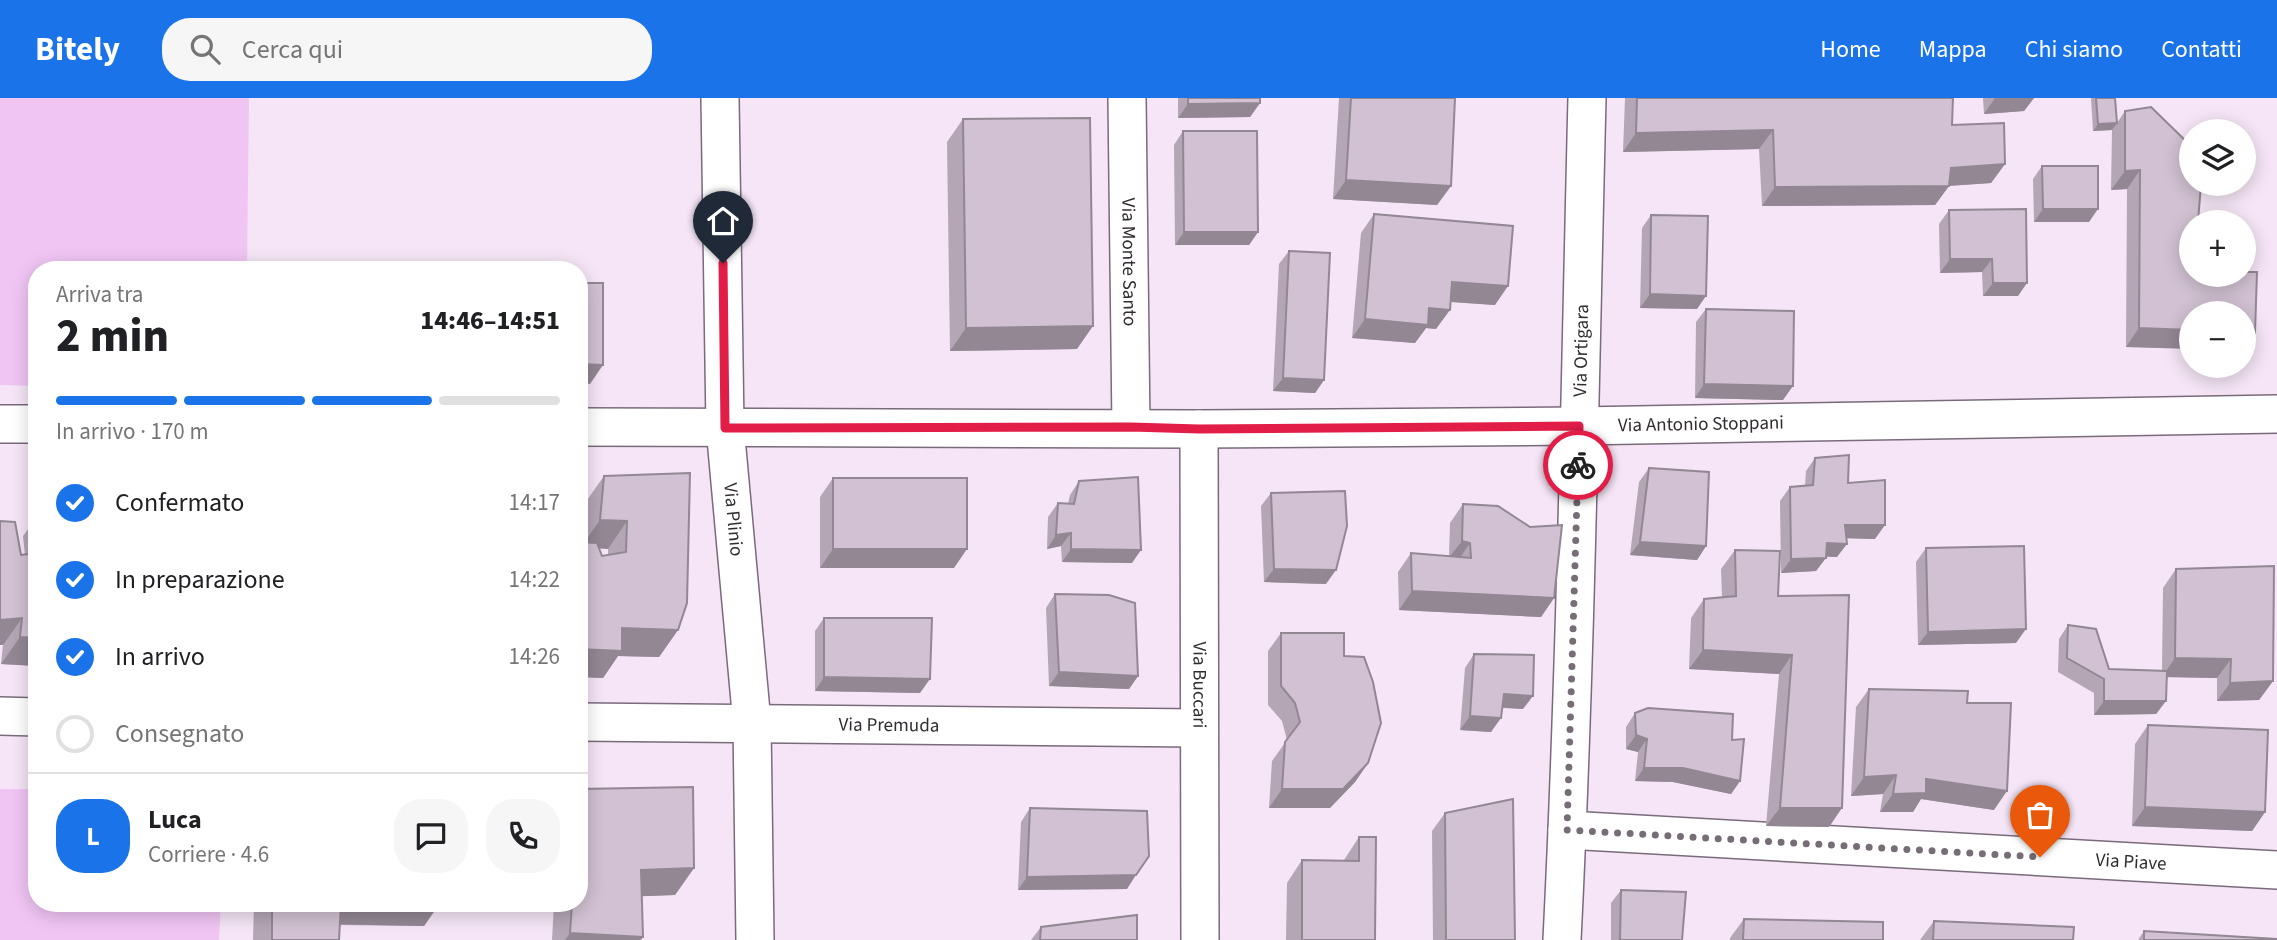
<!DOCTYPE html>
<html lang="it">
<head>
<meta charset="utf-8">
<style>
  body { margin:0; font-family:"Source Sans 3",sans-serif; background:#f6f6f6; color:#202124; height:100vh; display:flex; flex-direction:column; font-size:26px; white-space:nowrap }
  * { box-sizing:border-box; margin:0 }
  p { font-size:23px; color:#757577 }
  .icon { flex:none; width:38px; height:38px; fill:none; stroke:currentColor; stroke-width:2; stroke-linecap:round; stroke-linejoin:round }
  .map { position:relative; flex:1; overflow:hidden }
  .drawer { position:absolute; left:28px; top:163px; width:560px; height:651px; display:flex; flex-direction:column; background:#fff; border-radius:28px; box-shadow:0 4px 18px #0003 }
  .drawer>* { flex:none }
  .buttons { position:absolute; left:2179px; top:21px; display:grid; gap:14px }
  .buttons a { display:grid; place-items:center; width:77px; height:77px; border-radius:50%; background:#fff; box-shadow:0 4px 18px #0003; font-size:35px }
  .pin { position:absolute; display:grid; place-items:center; width:60px; height:60px; color:#fff; margin:-72px -30px; border-radius:50% 50% 50% 0; rotate:-45deg; box-shadow:0 0 7px #0007 }
  .pin .icon { rotate:45deg }
  .courier { position:absolute; display:grid; place-items:center; width:70px; height:70px; margin:-35px; border:5px solid #e11d48; border-radius:50%; background:#fff; color:#222; box-shadow:0 2px 9px #0007 }
  .summary em { font-style:normal; font-weight:800 }
  .summary div { display:flex; flex-direction:column-reverse }
  .summary { display:flex; align-items:center; justify-content:space-between; height:119px; padding:0 28px }
  h1 { font-size:46px; font-weight:800; line-height:52px }
  .bar { display:grid; grid-template-columns:repeat(4,1fr); gap:10px 7px; align-content:center; height:84px; padding:0 28px }
  .bar i { height:9px; border-radius:5px; background:#e0e0e0 }
  .bar .active { background:#1a73e8 }
  .bar p { grid-column:span 4 }
  .line { display:flex; align-items:center; gap:18px; padding:0 28px; border-top:2px solid #e0e0e0 }
  .line div { flex:1 }
  .round { display:grid; place-items:center; flex:none; width:74px; height:74px; border-radius:28px; background:#f6f6f6 }
  ol { padding:0 28px; list-style:none }
  li { display:flex; align-items:center; gap:21px; height:77px }
  li p { margin-inline-start:auto }
  li .icon { padding:7px; border-radius:50%; background:#1a73e8; color:#fff; stroke-width:4 }
  li:last-child { color:#757577 }
  li i { width:38px; height:38px; border:4px solid #e0e0e0; border-radius:50% }
  header { display:flex; align-items:center; gap:42px; box-sizing:border-box; height:98px; padding:0 35px; background:#1a73e8; color:#fff }
  header strong { font-size:33px }
  nav { display:flex; gap:38px; margin-inline-start:auto; font-size:24px }
  .search { width:490px; height:63px; background:#f6f6f6; display:flex; align-items:center; gap:18px; box-sizing:border-box; padding:0 24px; border-radius:28px; color:#757577; font-size:26px }
  .map>svg:first-child { display:block }
  .green { fill:#f0c5f4 }
  .lines { fill:none; stroke-linecap:round; stroke-linejoin:round }
  .minor-casing { stroke:#796b7b; stroke-width:40 }
  .minor { stroke:#fff; stroke-width:37 }
  .wall { fill:#b4a6b5; fill-rule:evenodd }
  .shaded-wall { fill:#928793 }
  .building { fill:#d1c1d2; stroke:#928793; stroke-width:2 }
  .done { stroke:#766d77; stroke-width:7; stroke-dasharray:0 12.6 }
  .route { stroke:#e11d48; stroke-width:9 }
  .labels { text-anchor:middle; dominant-baseline:central; stroke-width:7; stroke-linejoin:round; paint-order:stroke }
  .street-label { font-size:19px; fill:#322c32; stroke:#fef4ff }
</style>
</head>
<body>
<header>
<strong>Bitely</strong>
<div class="search"><svg class="icon" aria-label="search" viewBox="0 0 24 24"><circle cx="10" cy="10" r="6"/><path d="M15 15l6 6"/></svg>Cerca qui</div>
<nav><a>Home</a><a>Mappa</a><a>Chi siamo</a><a>Contatti</a></nav>
</header>
<div class="map">
<svg width="2277" height="842" viewBox="0 0 2277 842">
  <rect width="100%" height="100%" fill="#f5e5f6"/>
  <path class="green" d="M 0,0 L 249,0 L 247,171 L 37,172 L 37,288 L 0,287 Z
    M 0,691 L 37,691 L 37,805 L 221,805 L 219,842 L 0,842 Z"/>
  <g class="lines">
    <g class="minor-casing">
      <g id="minor">
        <path id="s1" d="M 720,0 L 725,329 L 752,625 L 755,842"/>
        <path id="s2" d="M 1127,0 L 1131,329"/>
        <path d="M 0,326 L 37,326"/>
        <path id="s3" d="M 579,329 L 1199,331 L 1579,328 L 2277,316"/>
        <path id="s4" d="M 1199,331 L 1200,842"/>
        <path d="M 0,618 L 37,619"/>
        <path id="s5" d="M 579,624 L 1199,630"/>
        <path id="s6" d="M 1567,732 L 2277,772"/>
        <path id="s7" d="M 1562,842 C 1576,562 1580,281 1587,0"/>
      </g>
    </g>
    <use href="#minor" class="minor"/>
  </g>
  <path class="wall" d="M 1178,0 L 1260,0 L 1260,5 L 1250,19 L 1178,20 Z
    M 1339,0 L 1455,0 L 1451,88 L 1437,107 L 1333,101 Z
    M 1625,0 L 1953,0 L 1952,27 L 2005,66 L 1991,85 L 1949,88 L 1935,107 L 1762,108 L 1759,51 L 1623,54 Z
    M 1983,0 L 2034,0 L 2024,13 L 1984,16 Z
    M 2091,0 L 2096,0 L 2117,25 L 2125,13 L 2191,177 L 2255,235 L 2244,251 L 2126,249 L 2127,91 L 2111,92 L 2112,32 L 2093,33 Z
    M 963,21 L 1077,251 L 950,253 L 947,44 Z
    M 1183,33 L 1258,134 L 1249,147 L 1175,147 L 1174,47 Z
    M 2042,68 L 2089,124 L 2034,124 L 2033,81 Z
    M 2026,111 L 2018,198 L 1983,198 L 1982,174 L 1940,175 L 1939,126 L 1949,112 Z
    M 1374,116 L 1495,207 L 1450,204 L 1436,231 L 1426,230 L 1415,245 L 1352,240 L 1361,135 Z
    M 1651,117 L 1697,211 L 1640,210 L 1642,130 Z
    M 1289,153 L 1324,282 L 1315,295 L 1273,293 L 1279,166 Z
    M 1706,211 L 1783,302 L 1695,300 L 1696,224 Z
    M 1815,360 L 1848,385 L 1875,441 L 1846,440 L 1837,459 L 1826,459 L 1816,473 L 1781,475 L 1780,403 L 1790,389 L 1805,388 L 1806,373 Z
    M 1649,370 L 1706,448 L 1697,462 L 1630,457 L 1639,384 Z
    M 690,375 L 678,532 L 659,559 L 618,558 L 603,580 L 579,579 L 579,444 L 582,444 L 585,405 L 604,378 ZM 599,450 L 608,451 L 608,457 L 602,458 Z
    M 833,380 L 954,470 L 820,470 L 820,399 Z
    M 1079,383 L 1132,465 L 1062,464 L 1061,448 L 1047,451 L 1048,419 L 1058,405 L 1068,406 L 1070,397 Z
    M 1271,395 L 1326,486 L 1264,484 L 1261,408 Z
    M 1463,406 L 1554,500 L 1541,519 L 1399,512 L 1398,474 L 1411,455 L 1449,458 L 1450,425 Z
    M 37,419 L 37,568 L 1,566 L 3,547 L 0,547 L 0,423 L 21,457 L 25,457 L 23,438 Z
    M 1926,450 L 2016,545 L 1918,547 L 1916,464 Z
    M 1735,452 L 1778,498 L 1849,497 L 1829,729 L 1766,728 L 1779,576 L 1689,571 L 1691,520 L 1704,501 L 1722,499 L 1721,471 Z
    M 2176,471 L 2273,583 L 2259,602 L 2217,603 L 2217,580 L 2167,579 L 2166,603 L 2156,616 L 2094,617 L 2094,595 L 2058,574 L 2059,541 L 2068,527 L 2109,571 L 2162,573 L 2163,490 Z
    M 1055,496 L 1138,578 L 1129,591 L 1049,588 L 1046,510 Z
    M 824,520 L 920,595 L 815,593 L 815,533 Z
    M 1281,535 L 1344,558 L 1368,665 L 1355,684 L 1330,710 L 1269,710 L 1272,663 L 1287,642 L 1282,623 L 1268,607 L 1268,553 Z
    M 1474,556 L 1523,611 L 1502,610 L 1491,634 L 1460,632 L 1465,570 Z
    M 1869,591 L 1967,605 L 1994,712 L 1921,701 L 1913,714 L 1880,714 L 1883,696 L 1851,698 L 1856,609 Z
    M 1635,615 L 1732,642 L 1740,683 L 1731,696 L 1673,684 L 1635,683 L 1638,654 L 1626,651 L 1626,629 Z
    M 2148,627 L 2265,714 L 2252,733 L 2132,728 L 2135,646 Z
    M 1030,710 L 1127,791 L 1018,792 L 1021,724 Z
    M 1445,715 L 1515,842 L 1433,842 L 1432,733 Z
    M 1359,739 L 1375,842 L 1286,842 L 1287,785 L 1302,762 L 1344,762 Z
    M 694,770 L 675,797 L 642,798 L 641,842 L 552,842 L 554,805 L 579,805 Z
    M 1621,792 L 1682,842 L 1611,842 L 1611,805 Z
    M 254,805 L 440,805 L 424,828 L 340,827 L 339,842 L 253,842 Z
    M 1744,821 L 1883,842 L 1730,842 L 1730,840 Z
    M 1934,823 L 2073,842 L 1920,842 Z
    M 1041,829 L 1137,842 L 1031,842 Z
    M 2144,833 L 2277,842 L 2138,842 Z"/>
  <path class="shaded-wall" d="M 1995,0 L 2034,0 L 2024,13 L 1984,16 Z
    M 1260,5 L 1250,19 L 1178,20 L 1188,6 Z
    M 2117,25 L 2112,32 L 2093,33 L 2098,26 Z
    M 1773,32 L 1759,51 L 1623,54 L 1636,35 Z
    M 2005,66 L 1991,85 L 1946,88 L 1949,88 L 1935,107 L 1762,108 L 1775,89 L 1951,70 Z
    M 2140,72 L 2127,91 L 2111,92 L 2125,73 Z
    M 1346,82 L 1451,88 L 1437,107 L 1333,101 Z
    M 2043,111 L 2098,111 L 2089,124 L 2034,124 Z
    M 1184,134 L 1258,134 L 1249,147 L 1175,147 Z
    M 1950,161 L 1992,161 L 1982,174 L 1940,175 Z
    M 1452,184 L 1508,188 L 1495,207 L 1439,203 Z
    M 1993,185 L 2027,185 L 2018,198 L 1983,198 Z
    M 1650,196 L 1706,198 L 1697,211 L 1640,210 Z
    M 1429,210 L 1450,212 L 1436,231 L 1426,230 L 1415,245 L 1352,240 L 1365,221 Z
    M 1093,228 L 1077,251 L 950,253 L 966,230 Z
    M 2139,230 L 2191,232 L 2191,251 L 2126,249 Z
    M 2244,234 L 2255,235 L 2244,251 Z
    M 579,266 L 603,267 L 590,286 L 579,285 Z
    M 1283,280 L 1324,282 L 1315,295 L 1273,293 Z
    M 1704,286 L 1793,288 L 1783,302 L 1695,300 Z
    M 600,422 L 627,423 L 608,451 L 581,449 Z
    M 1845,427 L 1885,427 L 1875,441 L 1836,440 Z
    M 1071,435 L 1061,448 L 1047,451 L 1056,437 Z
    M 1462,443 L 1470,445 L 1457,464 L 1448,461 Z
    M 1640,444 L 1706,448 L 1697,462 L 1630,457 Z
    M 1827,445 L 1847,446 L 1837,459 L 1817,458 Z
    M 833,451 L 967,451 L 954,470 L 820,470 Z
    M 1071,451 L 1141,452 L 1132,465 L 1062,464 Z
    M 1826,460 L 1816,473 L 1781,475 L 1791,461 Z
    M 1274,471 L 1336,472 L 1326,486 L 1264,484 Z
    M 1412,493 L 1554,500 L 1541,519 L 1399,512 Z
    M 22,520 L 3,547 L 0,547 L 0,522 Z
    M 622,530 L 678,532 L 659,559 L 618,558 L 603,580 L 579,579 L 579,551 Z
    M 2026,531 L 2016,545 L 1918,547 L 1928,534 Z
    M 20,539 L 37,540 L 37,568 L 1,566 Z
    M 1703,552 L 1792,557 L 1779,576 L 1689,571 Z
    M 2175,560 L 2231,561 L 2217,580 L 2162,579 Z
    M 1059,574 L 1138,578 L 1129,591 L 1049,588 Z
    M 824,579 L 930,581 L 920,595 L 815,593 Z
    M 2273,583 L 2259,602 L 2217,603 L 2230,585 Z
    M 1504,596 L 1533,598 L 1523,611 L 1495,609 Z
    M 2104,603 L 2166,603 L 2156,616 L 2094,617 Z
    M 1470,618 L 1501,620 L 1491,634 L 1460,632 Z
    M 1636,637 L 1647,641 L 1638,654 L 1626,651 Z
    M 1368,665 L 1355,684 L 1330,710 L 1269,710 L 1282,691 Z
    M 1644,670 L 1683,670 L 1740,683 L 1731,696 L 1673,684 L 1635,683 Z
    M 1896,677 L 1883,696 L 1851,698 L 1864,679 Z
    M 1926,681 L 2007,693 L 1994,712 L 1921,701 L 1913,714 L 1880,714 L 1893,696 Z
    M 2145,709 L 2265,714 L 2252,733 L 2132,728 Z
    M 1780,710 L 1842,710 L 1829,729 L 1766,728 Z
    M 694,770 L 675,797 L 622,799 L 641,772 Z
    M 1136,777 L 1127,791 L 1018,792 L 1027,779 Z
    M 337,805 L 440,805 L 424,828 L 322,826 Z
    M 570,835 L 643,839 L 641,842 L 565,842 Z"/>
  <path class="building" d="M 1188,0 L 1260,0 L 1260,5 L 1188,6 Z
    M 1351,0 L 1455,0 L 1451,88 L 1346,82 Z
    M 1637,0 L 1953,0 L 1952,27 L 2004,25 L 2005,66 L 1951,70 L 1949,88 L 1775,89 L 1773,32 L 1636,35 Z
    M 2096,0 L 2115,0 L 2117,25 L 2098,26 Z
    M 2151,9 L 2191,48 L 2191,86 L 2201,86 L 2198,124 L 2191,124 L 2191,177 L 2244,177 L 2244,174 L 2257,174 L 2255,235 L 2244,234 L 2244,215 L 2191,215 L 2191,232 L 2139,230 L 2140,72 L 2125,73 L 2125,13 Z
    M 1090,20 L 1093,228 L 966,230 L 963,21 Z
    M 1183,33 L 1257,33 L 1258,134 L 1184,134 Z
    M 2042,68 L 2098,68 L 2098,111 L 2043,111 Z
    M 2026,111 L 2027,185 L 1993,185 L 1992,161 L 1950,161 L 1949,112 Z
    M 1374,116 L 1513,128 L 1508,188 L 1452,184 L 1450,212 L 1429,210 L 1428,227 L 1365,221 Z
    M 1651,117 L 1708,118 L 1706,198 L 1650,196 Z
    M 1289,153 L 1330,155 L 1324,282 L 1283,280 Z
    M 579,185 L 603,185 L 603,267 L 579,266 Z
    M 1706,211 L 1794,213 L 1793,288 L 1704,286 Z
    M 1849,357 L 1848,385 L 1885,382 L 1885,427 L 1845,427 L 1847,446 L 1827,445 L 1826,460 L 1791,461 L 1790,389 L 1813,387 L 1815,360 Z
    M 1649,370 L 1709,374 L 1706,448 L 1640,444 Z
    M 690,375 L 687,505 L 678,532 L 622,530 L 622,553 L 579,551 L 579,444 L 597,445 L 602,458 L 626,454 L 627,423 L 600,422 L 604,378 Z
    M 1138,379 L 1141,452 L 1071,451 L 1071,435 L 1056,437 L 1058,405 L 1074,406 L 1079,383 Z
    M 833,380 L 967,380 L 967,451 L 833,451 Z
    M 1345,393 L 1347,428 L 1336,472 L 1274,471 L 1271,395 Z
    M 1463,406 L 1498,408 L 1530,429 L 1562,427 L 1554,500 L 1412,493 L 1411,455 L 1471,460 L 1470,445 L 1462,443 Z
    M 0,423 L 15,424 L 21,457 L 37,455 L 37,540 L 20,539 L 22,520 L 0,522 Z
    M 2024,448 L 2026,531 L 1928,534 L 1926,450 Z
    M 1735,452 L 1780,453 L 1778,498 L 1849,497 L 1842,710 L 1780,710 L 1792,557 L 1703,552 L 1704,501 L 1736,498 Z
    M 2274,468 L 2273,583 L 2230,585 L 2231,561 L 2175,560 L 2176,471 Z
    M 1055,496 L 1109,497 L 1135,505 L 1138,578 L 1059,574 Z
    M 824,520 L 932,520 L 930,581 L 824,579 Z
    M 2068,527 L 2096,531 L 2109,571 L 2167,573 L 2166,603 L 2104,603 L 2104,581 L 2067,560 Z
    M 1281,535 L 1344,535 L 1344,558 L 1364,559 L 1373,584 L 1381,625 L 1368,665 L 1343,691 L 1282,691 L 1285,644 L 1300,624 L 1295,605 L 1281,588 Z
    M 1474,556 L 1534,557 L 1533,598 L 1504,596 L 1501,620 L 1470,618 Z
    M 1869,591 L 1968,593 L 1967,605 L 2011,605 L 2007,693 L 1926,681 L 1926,695 L 1893,696 L 1896,677 L 1864,679 Z
    M 1648,610 L 1733,616 L 1732,642 L 1744,641 L 1740,683 L 1683,670 L 1644,670 L 1647,641 L 1636,637 L 1635,615 Z
    M 2148,627 L 2268,632 L 2265,714 L 2145,709 Z
    M 693,689 L 694,770 L 641,772 L 643,839 L 570,835 L 572,805 L 579,805 L 579,691 Z
    M 1513,701 L 1515,842 L 1446,842 L 1445,715 Z
    M 1030,710 L 1147,713 L 1149,758 L 1136,777 L 1027,779 Z
    M 1359,739 L 1376,739 L 1375,842 L 1302,842 L 1302,762 L 1359,763 Z
    M 1621,792 L 1686,794 L 1682,842 L 1620,842 Z
    M 272,805 L 341,805 L 339,842 L 272,842 Z
    M 1137,817 L 1137,842 L 1040,842 L 1041,829 Z
    M 1744,821 L 1883,824 L 1883,842 L 1743,842 Z
    M 1934,823 L 2074,829 L 2073,842 L 1933,842 Z
    M 2144,833 L 2277,841 L 2277,842 L 2144,842 Z"/>
  <g class="lines">
    <path class="done" d="M 1578,367 L 1567,732 L 2040,759"/>
    <path class="route" d="M 723,165 L 725,330 L 1131,329 L 1199,331 L 1579,328 L 1578,367"/>
  </g>
  <g class="labels">
    <g class="street-label">
      <text stroke="none"><textPath href="#s2" startOffset="164">Via Monte Santo</textPath></text>
      <text stroke="none"><textPath href="#s7" startOffset="590">Via Ortigara</textPath></text>
      <text stroke="none"><textPath href="#s3" startOffset="1122">Via Antonio Stoppani</textPath></text>
      <text stroke="none"><textPath href="#s1" startOffset="422">Via Plinio</textPath></text>
      <text stroke="none"><textPath href="#s4" startOffset="256">Via Buccari</textPath></text>
      <text stroke="none"><textPath href="#s5" startOffset="310">Via Premuda</textPath></text>
      <text stroke="none"><textPath href="#s6" startOffset="565">Via Piave</textPath></text>
    </g>
  </g>
</svg>
<div class="buttons">
<a><svg class="icon" aria-label="layers" viewBox="0 0 24 24"><path d="M12 4l9 5-9 5-9-5zM3 14l9 5 9-5"/></svg></a>
<a>+</a>
<a>−</a>
</div>
<div class="pin" style="left:2040px;top:759px;background:#ea580c"><svg class="icon" aria-label="bag" viewBox="0 0 24 24"><path d="M5 8h14l-1 12H6zM9 8a3 3 0 0 1 6 0"/></svg></div>
<div class="pin" style="left:723px;top:165px;background:#1f2937"><svg class="icon" aria-label="home" viewBox="0 0 24 24"><path d="M3 11l9-7 9 7M6 9v11h12V9"/></svg></div>
<div class="courier" style="left:1578px;top:367px"><svg class="icon" aria-label="bike" viewBox="0 0 24 24"><circle cx="6" cy="16" r="4"/><circle cx="18" cy="16" r="4"/><path d="M6 16l4-8h5l3 8M10 8l3 8H6M13 5h3"/></svg></div>
<section class="drawer">
<div class="summary"><div><h1>2 min</h1><p>Arriva tra</p></div><em>14:46–14:51</em></div>
<div class="bar"><i class="active"></i><i class="active"></i><i class="active"></i><i></i><p>In arrivo · 170 m</p></div>
<ol>
<li><svg class="icon" aria-label="check" viewBox="0 0 24 24"><path d="M5 12l5 5 9-10"/></svg>Confermato<p>14:17</p></li>
<li><svg class="icon" aria-label="check" viewBox="0 0 24 24"><path d="M5 12l5 5 9-10"/></svg>In preparazione<p>14:22</p></li>
<li><svg class="icon" aria-label="check" viewBox="0 0 24 24"><path d="M5 12l5 5 9-10"/></svg>In arrivo<p>14:26</p></li>
<li><i></i>Consegnato</li>
</ol>
<div class="line" style="height:126px"><b class="round" style="background:#1a73e8;color:#fff">L</b><div><b>Luca</b><p>Corriere · 4.6</p></div><a class="round"><svg class="icon" aria-label="chat" viewBox="0 0 24 24"><path d="M4 5h16v11H9l-5 4z"/></svg></a><a class="round"><svg class="icon" aria-label="phone" viewBox="0 0 24 24"><path d="M5 4h4l2 5-3 2q2 4 5 5l2-3 5 2v4C11 20 4 13 5 4z"/></svg></a></div>
</section>
</div>
</body>
</html>
